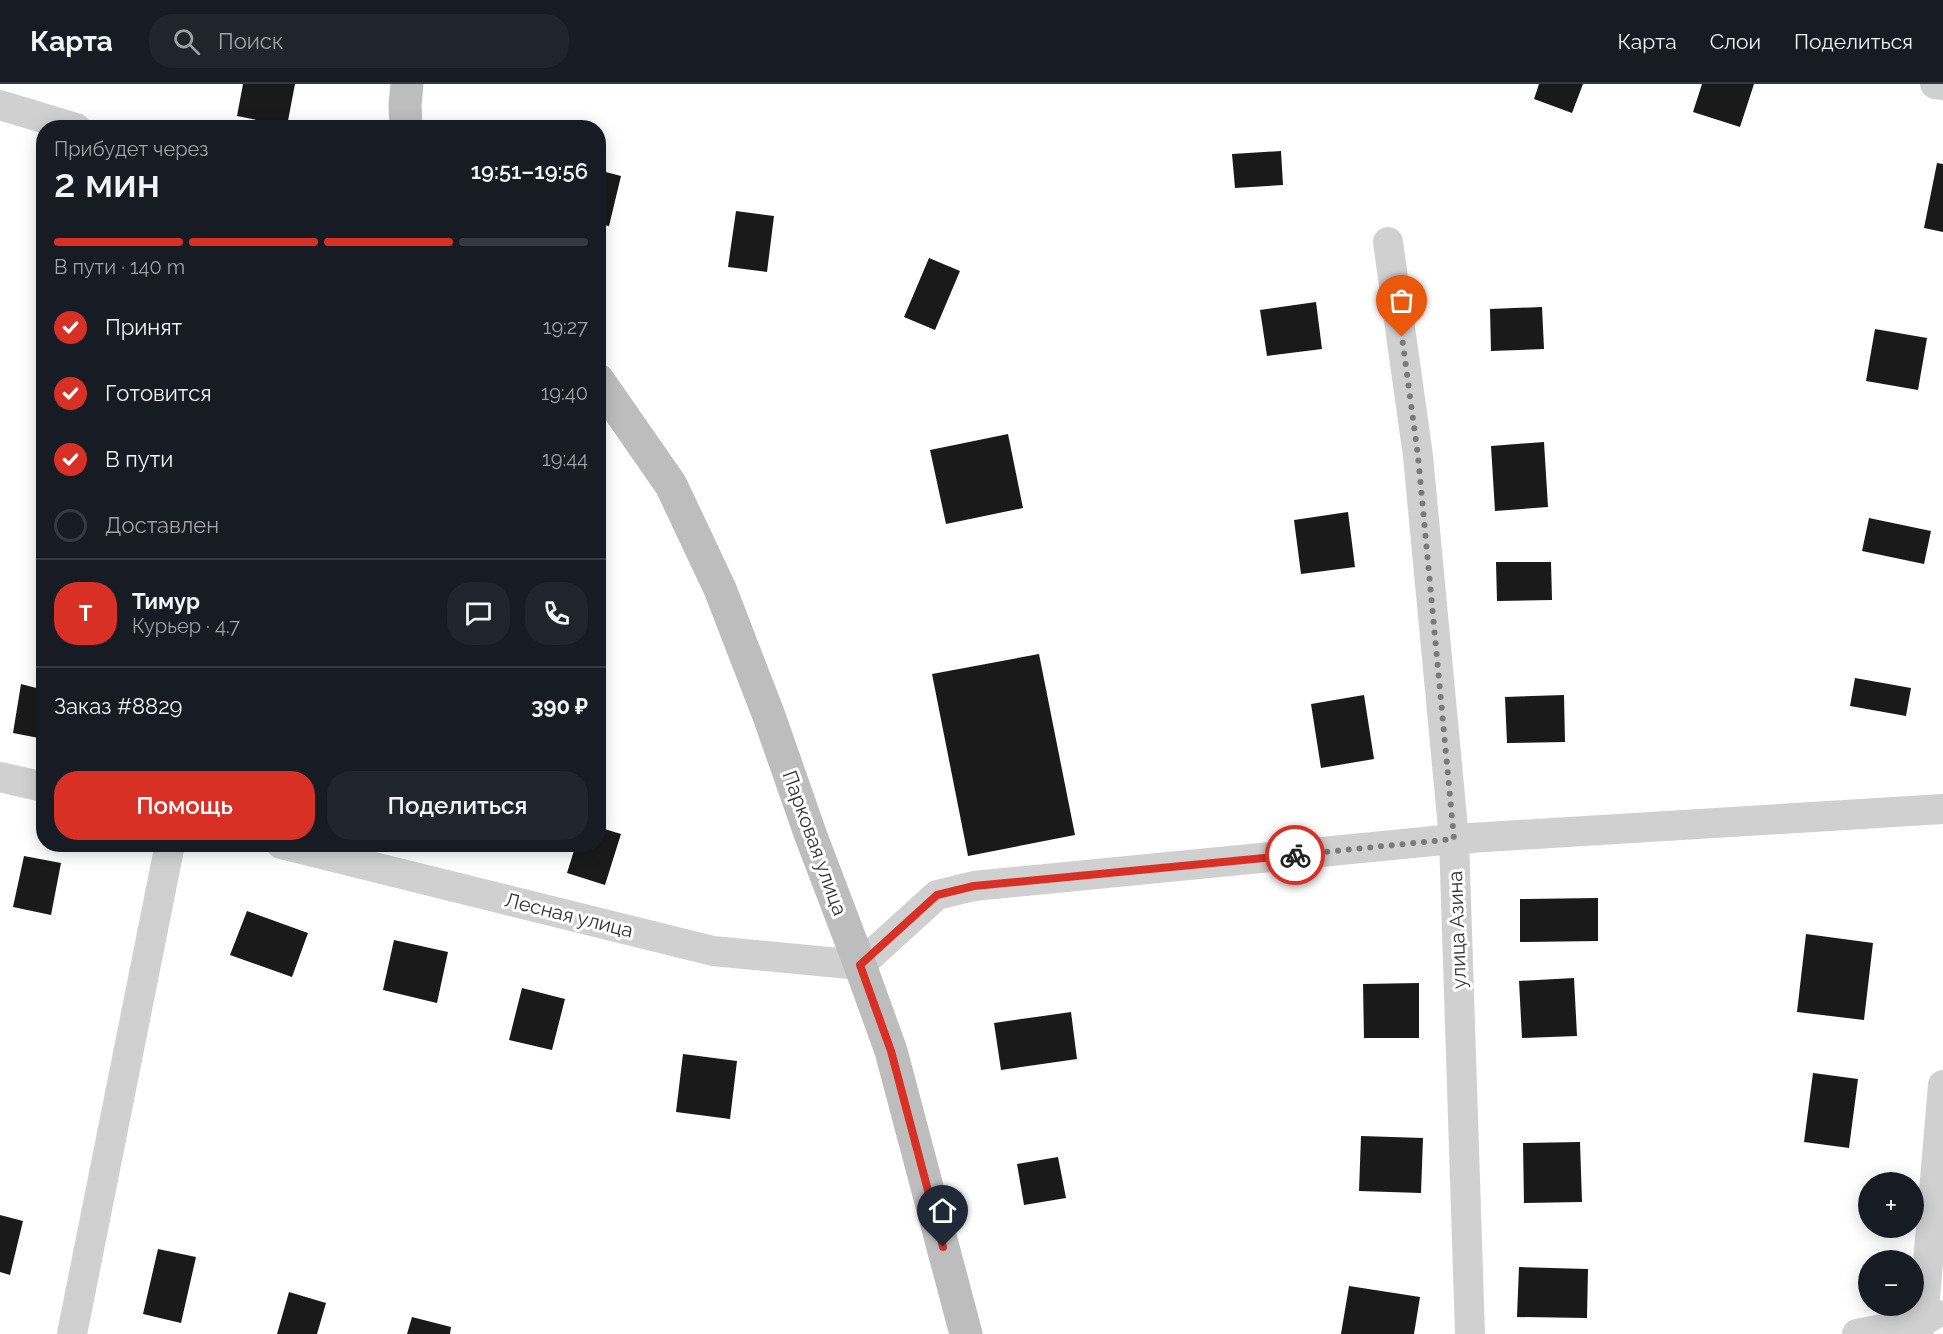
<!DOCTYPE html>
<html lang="ru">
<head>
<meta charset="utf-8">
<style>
  body { margin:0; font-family:Raleway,sans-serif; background:#20242c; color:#f1f3f6; height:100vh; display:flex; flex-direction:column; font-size:22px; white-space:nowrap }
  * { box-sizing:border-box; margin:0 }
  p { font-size:20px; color:#9ea1a6 }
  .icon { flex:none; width:33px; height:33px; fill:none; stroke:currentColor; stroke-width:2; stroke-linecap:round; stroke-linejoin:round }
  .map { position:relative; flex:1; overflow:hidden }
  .sheet { position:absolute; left:36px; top:36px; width:570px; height:732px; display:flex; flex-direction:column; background:#171b24; border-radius:24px; box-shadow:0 3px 15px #0003 }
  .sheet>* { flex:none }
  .buttons { position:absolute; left:1858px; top:1088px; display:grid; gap:12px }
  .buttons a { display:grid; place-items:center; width:66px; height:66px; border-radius:50%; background:#171b24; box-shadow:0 3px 15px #0003; font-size:30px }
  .pin { position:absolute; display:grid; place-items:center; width:51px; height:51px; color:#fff; margin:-62px -26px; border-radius:50% 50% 50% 0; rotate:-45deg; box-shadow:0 0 6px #0007 }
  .pin .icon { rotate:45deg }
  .courier { position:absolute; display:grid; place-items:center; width:60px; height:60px; margin:-30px; border:4px solid #d93025; border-radius:50%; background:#fff; color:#222; box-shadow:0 2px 8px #0007 }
  .overview em { font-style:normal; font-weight:600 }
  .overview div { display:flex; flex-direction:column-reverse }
  .overview { display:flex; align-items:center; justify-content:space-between; height:102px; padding:0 18px }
  h1 { font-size:39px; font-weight:600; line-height:45px }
  .bar { display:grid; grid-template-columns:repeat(4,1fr); gap:9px 6px; align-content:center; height:72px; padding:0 18px }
  .bar i { height:8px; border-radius:4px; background:#363941 }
  .bar .on { background:#d93025 }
  .bar p { grid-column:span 4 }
  .line { display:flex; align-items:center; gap:15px; padding:0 18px; border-top:2px solid #363941 }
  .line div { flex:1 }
  .round { display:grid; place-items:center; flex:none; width:63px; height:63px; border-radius:24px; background:#20242c }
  ol { padding:0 18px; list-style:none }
  li { display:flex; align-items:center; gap:18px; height:66px }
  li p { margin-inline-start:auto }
  li .icon { padding:6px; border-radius:50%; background:#d93025; color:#fff; stroke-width:4 }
  li:last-child { color:#9ea1a6 }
  li i { width:33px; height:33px; border:3px solid #363941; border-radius:50% }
  .primary-button { display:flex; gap:12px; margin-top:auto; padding:12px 18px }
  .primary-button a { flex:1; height:69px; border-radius:24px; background:#d93025; color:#fff; font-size:24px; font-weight:600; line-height:69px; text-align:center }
  .primary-button a+a { background:#20242c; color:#f1f3f6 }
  header { display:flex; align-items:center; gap:36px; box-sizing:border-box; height:84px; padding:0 30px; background:#171b24; border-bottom:2px solid #363941 }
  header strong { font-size:28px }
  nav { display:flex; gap:33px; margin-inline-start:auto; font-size:21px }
  .search { width:420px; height:54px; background:#20242c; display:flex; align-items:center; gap:15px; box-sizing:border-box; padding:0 21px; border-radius:24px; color:#9ea1a6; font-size:22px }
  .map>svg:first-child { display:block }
  .building { fill:#1a1a1a }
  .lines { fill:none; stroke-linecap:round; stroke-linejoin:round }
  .minor { stroke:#d0d0d0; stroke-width:30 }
  .secondary { stroke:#bdbdbd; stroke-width:33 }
  .done { stroke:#7a7a7a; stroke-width:6; stroke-dasharray:0 10.8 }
  .route { stroke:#d93025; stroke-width:8 }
  .labels { text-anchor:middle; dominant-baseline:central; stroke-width:6; stroke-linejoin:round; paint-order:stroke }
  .street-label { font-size:20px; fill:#333; stroke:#fff }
</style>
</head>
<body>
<header>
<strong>Карта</strong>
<div class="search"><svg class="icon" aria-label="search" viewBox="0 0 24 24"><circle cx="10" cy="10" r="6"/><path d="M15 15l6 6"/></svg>Поиск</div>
<nav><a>Карта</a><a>Слои</a><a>Поделиться</a></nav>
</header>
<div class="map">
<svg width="1943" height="1250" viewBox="0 0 1943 1250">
  <rect width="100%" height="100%" fill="#fff"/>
  <path class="building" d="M 243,0 L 295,0 L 287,42 L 237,32 Z
    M 1539,0 L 1583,0 L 1572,29 L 1534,15 Z
    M 1702,0 L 1754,0 L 1740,43 L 1693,28 Z
    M 1281,67 L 1283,101 L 1235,104 L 1232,70 Z
    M 1937,79 L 1943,80 L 1943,148 L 1924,144 Z
    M 598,86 L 621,92 L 609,142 L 598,140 Z
    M 736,127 L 774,132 L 767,188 L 728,183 Z
    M 929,174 L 960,187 L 935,246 L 904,233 Z
    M 1316,218 L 1322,265 L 1267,272 L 1260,226 Z
    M 1542,223 L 1544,265 L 1491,267 L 1490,225 Z
    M 1875,245 L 1927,254 L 1918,306 L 1866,297 Z
    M 1008,350 L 1023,424 L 946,440 L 930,366 Z
    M 1544,358 L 1548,423 L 1495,427 L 1491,362 Z
    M 1348,428 L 1355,483 L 1301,490 L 1294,436 Z
    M 1869,434 L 1931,447 L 1924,480 L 1862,467 Z
    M 1496,478 L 1551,478 L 1552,516 L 1497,517 Z
    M 1039,570 L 1075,751 L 968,772 L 932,590 Z
    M 1855,594 L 1911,604 L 1906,632 L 1850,622 Z
    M 21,600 L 44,606 L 44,655 L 13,649 Z
    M 1364,611 L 1374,675 L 1321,684 L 1311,620 Z
    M 1564,611 L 1565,658 L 1507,659 L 1505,613 Z
    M 598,743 L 621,750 L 605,801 L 567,789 L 576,760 L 598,760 Z
    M 24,772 L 61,779 L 51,831 L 13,823 Z
    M 1598,814 L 1598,857 L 1520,858 L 1520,815 Z
    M 247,827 L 308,849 L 292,893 L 230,871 Z
    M 1806,850 L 1873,859 L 1864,936 L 1797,928 Z
    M 394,856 L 448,868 L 437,919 L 383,906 Z
    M 1574,894 L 1577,952 L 1522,954 L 1519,897 Z
    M 1419,899 L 1419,954 L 1364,954 L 1363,900 Z
    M 522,904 L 565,915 L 552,966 L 509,956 Z
    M 1071,928 L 1077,975 L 1001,986 L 994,939 Z
    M 683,970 L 737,977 L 730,1035 L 676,1028 Z
    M 1813,989 L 1858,995 L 1849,1064 L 1804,1058 Z
    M 1361,1052 L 1423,1054 L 1421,1109 L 1359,1107 Z
    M 1580,1058 L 1582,1118 L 1524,1119 L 1523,1059 Z
    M 1058,1073 L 1066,1114 L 1024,1121 L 1017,1080 Z
    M 0,1131 L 23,1137 L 10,1191 L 0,1188 Z
    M 158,1165 L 196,1173 L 181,1239 L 143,1230 Z
    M 1519,1183 L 1588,1185 L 1587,1234 L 1517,1233 Z
    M 1349,1202 L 1420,1213 L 1414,1250 L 1341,1250 Z
    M 289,1208 L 326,1219 L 317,1250 L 277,1250 Z
    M 412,1233 L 451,1243 L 450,1250 L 407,1250 Z"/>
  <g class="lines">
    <path class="minor" d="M 1935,0 L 1943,1
      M 0,21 L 76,44
      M 1388,158 L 1418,372 L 1454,755 L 1470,1250
      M 0,693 L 44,703
      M 281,760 L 713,867 L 860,881 L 937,811 L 974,802 L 1454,755 L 1943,725
      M 72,1250 L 170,760
      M 1857,1250 L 1923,1237 L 1935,1230
      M 1916,1250 L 1923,1237 L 1943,1001"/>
    <path class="secondary" d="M 406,44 L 405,21 L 407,0
      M 598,296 L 671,401 L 720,505 L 769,632 L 811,752 L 860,881 L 891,967 L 966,1250"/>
  </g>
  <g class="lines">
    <path class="done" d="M 1295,771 L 1454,755 L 1418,372 L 1402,253"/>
    <path class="route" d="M 943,1163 L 891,967 L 860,881 L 937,811 L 974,802 L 1295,771"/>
  </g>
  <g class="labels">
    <g class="street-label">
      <text transform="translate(815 759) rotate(70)">Парковая улица</text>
      <text transform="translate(569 831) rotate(14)">Лесная улица</text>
      <text transform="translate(1457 846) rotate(-92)">улица Азина</text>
    </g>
  </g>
</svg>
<div class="buttons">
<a>+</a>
<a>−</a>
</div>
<div class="pin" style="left:1402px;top:253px;background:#ea580c"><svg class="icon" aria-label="bag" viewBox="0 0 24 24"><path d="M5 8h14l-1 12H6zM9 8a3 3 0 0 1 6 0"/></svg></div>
<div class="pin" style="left:943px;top:1163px;background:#1f2937"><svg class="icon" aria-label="home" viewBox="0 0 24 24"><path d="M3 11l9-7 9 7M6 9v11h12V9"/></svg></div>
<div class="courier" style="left:1295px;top:771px"><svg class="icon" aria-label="bike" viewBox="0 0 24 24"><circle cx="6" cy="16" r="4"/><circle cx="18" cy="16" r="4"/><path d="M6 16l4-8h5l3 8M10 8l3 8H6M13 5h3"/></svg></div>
<section class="sheet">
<div class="overview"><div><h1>2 мин</h1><p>Прибудет через</p></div><em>19:51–19:56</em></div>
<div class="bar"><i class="on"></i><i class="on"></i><i class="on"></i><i></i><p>В пути · 140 m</p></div>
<ol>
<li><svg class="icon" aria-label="check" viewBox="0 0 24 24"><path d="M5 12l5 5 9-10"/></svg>Принят<p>19:27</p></li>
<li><svg class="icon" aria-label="check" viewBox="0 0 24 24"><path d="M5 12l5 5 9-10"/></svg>Готовится<p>19:40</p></li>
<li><svg class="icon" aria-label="check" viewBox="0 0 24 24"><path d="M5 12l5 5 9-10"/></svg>В пути<p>19:44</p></li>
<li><i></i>Доставлен</li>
</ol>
<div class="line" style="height:108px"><b class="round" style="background:#d93025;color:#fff">Т</b><div><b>Тимур</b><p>Курьер · 4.7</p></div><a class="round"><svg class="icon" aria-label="chat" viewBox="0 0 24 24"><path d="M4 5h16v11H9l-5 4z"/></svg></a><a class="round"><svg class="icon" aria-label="phone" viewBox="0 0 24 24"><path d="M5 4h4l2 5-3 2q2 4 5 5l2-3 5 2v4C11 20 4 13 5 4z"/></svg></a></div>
<div class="line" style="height:78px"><div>Заказ #8829</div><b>390 ₽</b></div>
<div class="primary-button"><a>Помощь</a><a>Поделиться</a></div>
</section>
</div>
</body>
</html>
